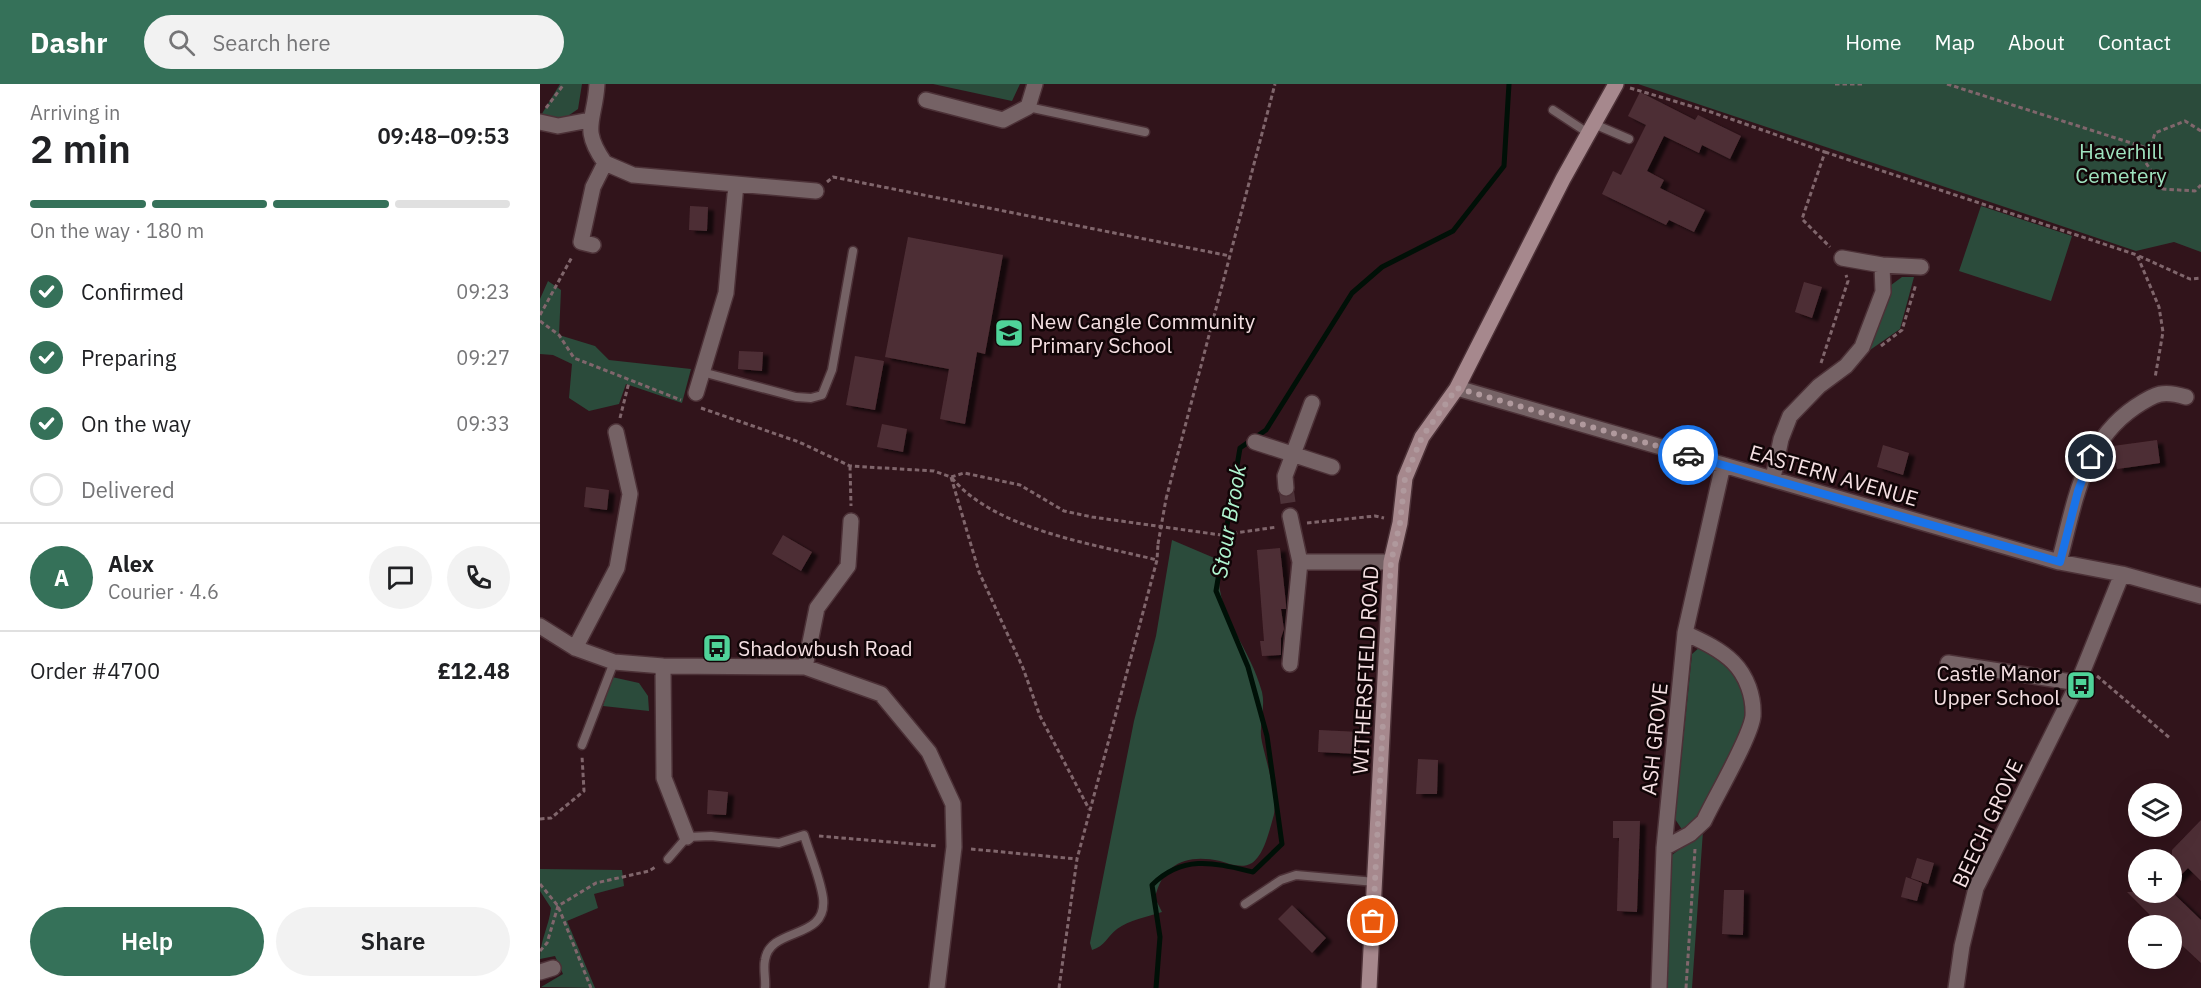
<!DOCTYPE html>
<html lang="en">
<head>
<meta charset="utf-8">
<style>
  body { margin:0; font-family:"IBM Plex Sans",sans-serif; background:#f2f2f2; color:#202124; height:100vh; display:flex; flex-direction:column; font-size:22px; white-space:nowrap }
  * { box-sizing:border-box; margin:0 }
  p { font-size:20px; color:#757577 }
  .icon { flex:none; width:33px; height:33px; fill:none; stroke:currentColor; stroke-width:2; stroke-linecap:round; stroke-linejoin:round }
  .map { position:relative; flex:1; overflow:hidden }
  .panel { display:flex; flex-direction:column; background:#fff; width:540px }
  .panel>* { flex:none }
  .controls { position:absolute; left:1588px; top:699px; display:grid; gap:12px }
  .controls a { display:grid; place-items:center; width:54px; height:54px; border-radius:50%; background:#fff; box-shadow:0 6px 24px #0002; font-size:30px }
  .pin { position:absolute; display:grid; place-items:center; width:51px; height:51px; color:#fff; margin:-26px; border:3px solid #fff; border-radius:50%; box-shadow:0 2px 6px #0007 }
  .courier { position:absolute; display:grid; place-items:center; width:60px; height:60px; margin:-30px; border:4px solid #1a73e8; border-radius:50%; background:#fff; color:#222; box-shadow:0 2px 8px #0007 }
  .headline em { font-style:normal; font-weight:600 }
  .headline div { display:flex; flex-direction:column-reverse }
  .headline { display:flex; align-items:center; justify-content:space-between; height:102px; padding:0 30px }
  h1 { font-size:39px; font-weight:600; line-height:45px }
  .bar { display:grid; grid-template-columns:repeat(4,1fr); gap:9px 6px; align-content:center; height:72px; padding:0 30px }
  .bar i { height:8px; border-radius:4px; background:#e0e0e0 }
  .bar .on { background:#357159 }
  .bar p { grid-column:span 4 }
  .line { display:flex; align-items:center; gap:15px; padding:0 30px; border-top:2px solid #e0e0e0 }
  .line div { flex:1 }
  .round { display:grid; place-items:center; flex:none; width:63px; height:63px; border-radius:32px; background:#f2f2f2 }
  ol { padding:0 30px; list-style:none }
  li { display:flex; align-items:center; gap:18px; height:66px }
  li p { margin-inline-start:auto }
  li .icon { padding:6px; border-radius:50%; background:#357159; color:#fff; stroke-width:4 }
  li:last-child { color:#757577 }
  li i { width:33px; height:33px; border:3px solid #e0e0e0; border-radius:50% }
  .action { display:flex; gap:12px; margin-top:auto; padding:12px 30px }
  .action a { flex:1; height:69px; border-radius:36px; background:#357159; color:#fff; font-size:24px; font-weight:600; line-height:69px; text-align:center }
  .action a+a { background:#f2f2f2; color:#202124 }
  header { display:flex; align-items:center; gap:36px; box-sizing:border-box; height:84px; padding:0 30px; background:#357159; color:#fff }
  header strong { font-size:28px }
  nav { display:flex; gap:33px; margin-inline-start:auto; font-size:21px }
  .search { width:420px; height:54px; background:#f2f2f2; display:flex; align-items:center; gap:15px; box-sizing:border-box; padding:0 21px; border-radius:33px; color:#757577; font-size:22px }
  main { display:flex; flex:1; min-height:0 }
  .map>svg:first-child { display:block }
  .green { fill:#2b4b3b }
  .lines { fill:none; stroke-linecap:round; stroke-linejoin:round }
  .stream { stroke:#001007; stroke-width:5 }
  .building { fill:#4e2e35; filter:url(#shadow) }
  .street-tunnel { stroke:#4e3339; stroke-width:15; stroke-dasharray:15 8; stroke-linecap:butt }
  .lane-casing { stroke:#4c3137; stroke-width:11 }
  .street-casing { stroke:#4c3137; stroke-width:18 }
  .secondary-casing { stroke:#4c3137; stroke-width:18 }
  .path { stroke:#80666c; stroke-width:3; stroke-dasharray:4.5 3; stroke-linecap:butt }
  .lane { stroke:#756265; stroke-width:8 }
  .street { stroke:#756265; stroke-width:15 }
  .secondary { stroke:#a6888d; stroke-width:15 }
  .path-bridge { stroke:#80666c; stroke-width:3; stroke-dasharray:4.5 3; stroke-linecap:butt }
  .done { stroke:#b0999d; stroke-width:6; stroke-dasharray:0 10.8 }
  .route { stroke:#1a73e8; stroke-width:8 }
  .labels { text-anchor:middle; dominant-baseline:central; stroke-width:5; stroke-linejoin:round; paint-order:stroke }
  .park-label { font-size:21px; fill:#9fe3bf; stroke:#110507 }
  .poi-label { font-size:21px; fill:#f5e0e3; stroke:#110507; text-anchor:start }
  .street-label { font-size:21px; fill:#f5e0e3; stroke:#110507 }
  .water-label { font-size:22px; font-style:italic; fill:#b0f5d0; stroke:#110507 }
</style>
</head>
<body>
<header>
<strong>Dashr</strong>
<div class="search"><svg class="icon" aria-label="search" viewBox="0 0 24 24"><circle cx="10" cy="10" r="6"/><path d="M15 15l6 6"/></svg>Search here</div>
<nav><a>Home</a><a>Map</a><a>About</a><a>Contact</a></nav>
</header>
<main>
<section class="panel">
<div class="headline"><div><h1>2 min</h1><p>Arriving in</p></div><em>09:48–09:53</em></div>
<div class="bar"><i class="on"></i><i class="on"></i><i class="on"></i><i></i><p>On the way · 180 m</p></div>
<ol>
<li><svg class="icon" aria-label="check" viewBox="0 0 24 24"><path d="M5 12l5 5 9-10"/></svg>Confirmed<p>09:23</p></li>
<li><svg class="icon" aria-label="check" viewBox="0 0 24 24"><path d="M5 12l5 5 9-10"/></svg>Preparing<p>09:27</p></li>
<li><svg class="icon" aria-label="check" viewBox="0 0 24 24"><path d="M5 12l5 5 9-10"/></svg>On the way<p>09:33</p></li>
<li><i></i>Delivered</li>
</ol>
<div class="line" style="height:108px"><b class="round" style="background:#357159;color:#fff">A</b><div><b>Alex</b><p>Courier · 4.6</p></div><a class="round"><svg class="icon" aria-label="chat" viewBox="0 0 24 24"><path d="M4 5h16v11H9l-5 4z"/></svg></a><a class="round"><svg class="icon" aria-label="phone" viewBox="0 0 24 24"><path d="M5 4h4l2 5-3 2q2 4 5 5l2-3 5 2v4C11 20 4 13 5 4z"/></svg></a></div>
<div class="line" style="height:78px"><div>Order #4700</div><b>£12.48</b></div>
<div class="action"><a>Help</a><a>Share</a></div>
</section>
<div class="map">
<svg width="1661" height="904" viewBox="0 0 1661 904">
  <defs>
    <filter id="shadow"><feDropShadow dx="6" dy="3.5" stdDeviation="1.5" flood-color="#0009"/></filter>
  </defs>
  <rect width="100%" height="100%" fill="#31141b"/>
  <path class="green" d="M 20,0 L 42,0 L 38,25 L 25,34 L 0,33 Z
    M 393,0 L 480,0 L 472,17 Z
    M 1098,0 L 1661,0 L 1661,168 L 1634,158 L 1596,167 Z
    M 1441,122 L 1532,152 L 1511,217 L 1419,187 Z
    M 1362,193 L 1374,193 L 1360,245 L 1323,271 L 1347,204 Z
    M 8,197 L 21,206 L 19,251 L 55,262 L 69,276 L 151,285 L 142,319 L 86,300 L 79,320 L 49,327 L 29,314 L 32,280 L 13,271 L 0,270 L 0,215 Z
    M 632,456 L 679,476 C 673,531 709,559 722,608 C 726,625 718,642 722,658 C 726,677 739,717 733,734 C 729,748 724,771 712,779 C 702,785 690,780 680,777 C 647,770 623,779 615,814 L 622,828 C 607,833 589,836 577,845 C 567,853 565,862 552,866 L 550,859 L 594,637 L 616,552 Z
    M 1160,563 L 1168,564 L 1201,596 L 1208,614 L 1208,634 L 1158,731 L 1143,747 L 1135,735 L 1152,570 Z
    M 72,593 L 99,599 L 108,612 L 109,627 L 63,622 Z
    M 1163,747 L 1152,904 L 1123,904 L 1132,771 Z
    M 0,785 L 82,786 L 84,802 L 54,810 L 58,824 L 27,837 L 55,904 L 1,903 L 23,890 L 15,872 L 0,875 C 0,856 9,842 11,824 L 0,807 Z"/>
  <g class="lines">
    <path class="stream" d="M 616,904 L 620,853 L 612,801 C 643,770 675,779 713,788 L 742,760 L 727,652 L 708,583 L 676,507 L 700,364 L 726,346 L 812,209 L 842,183 L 913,147 L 964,82 L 969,0"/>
  </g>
  <path class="building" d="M 1100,8 L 1155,36 L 1158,31 L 1201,52 L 1190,75 L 1162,61 L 1159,69 L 1124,52 L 1107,87 L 1124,96 L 1120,104 L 1165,126 L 1154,148 L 1129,136 L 1126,141 L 1062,110 L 1073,87 L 1081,91 L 1106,41 L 1088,32 Z
    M 150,122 L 168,123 L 167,147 L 149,146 Z
    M 368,153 L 463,171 L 445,270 L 437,268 L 425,340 L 400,335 L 409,285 L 345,273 Z
    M 1264,198 L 1282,203 L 1272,234 L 1255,228 Z
    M 199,267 L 223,268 L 222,287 L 198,285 Z
    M 315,272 L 344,277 L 335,326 L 306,321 Z
    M 342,340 L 367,345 L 363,368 L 337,363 Z
    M 1617,356 L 1620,379 L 1577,385 L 1573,362 Z
    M 1343,361 L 1369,369 L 1363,391 L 1337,383 Z
    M 46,403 L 69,406 L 67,426 L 44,423 Z
    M 243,451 L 272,468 L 261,487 L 232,470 Z
    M 740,464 L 746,520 L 746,525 L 741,525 L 744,545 L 741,554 L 741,571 L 722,572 L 720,557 L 724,557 L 717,466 Z
    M 779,646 L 820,648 L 819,670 L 778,668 Z
    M 878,675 L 898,676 L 897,710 L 876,710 Z
    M 168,706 L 188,708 L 186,731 L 167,730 Z
    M 1661,736 L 1661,797 L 1648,784 L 1632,800 L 1632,766 Z
    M 1073,737 L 1100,737 L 1097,828 L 1077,827 L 1079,754 L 1073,754 Z
    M 1377,774 L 1394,779 L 1388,800 L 1371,794 Z
    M 1366,793 L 1382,799 L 1377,817 L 1361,813 Z
    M 1184,806 L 1204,806 L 1203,851 L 1182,850 Z
    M 1587,808 L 1632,808 L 1661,836 L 1661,879 L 1632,852 L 1632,842 L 1621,842 Z
    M 752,821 L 786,854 L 772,869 L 738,835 Z"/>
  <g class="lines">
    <path class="street-tunnel" d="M 746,404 L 750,432"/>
    <g class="lane-casing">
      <path id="lane" d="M 488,23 L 605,48
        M 1013,26 L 1048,49
        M 1054,40 L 1089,55
        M 162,288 L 256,313 L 271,314 L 282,311 L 292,286 L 313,167
        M 42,661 L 74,578
        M 128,775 L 147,753 L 171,752 L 239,759 L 264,751 C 270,771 280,793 283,814 C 288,857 230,842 225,876 C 223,885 226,895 225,904
        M 705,820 L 741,796 L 756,791 L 835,798"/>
    </g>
    <g class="street-casing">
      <path id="street" d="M 386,16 L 463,36 L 488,23 L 495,0
        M 0,38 L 18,42 L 50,36
        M 65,79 L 93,91 L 196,100 L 186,209 L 156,309
        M 196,100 L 276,107
        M 53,161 L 41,158 L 53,103 L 65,79 C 40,44 55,37 57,0
        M 1302,174 L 1342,181 L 1381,183
        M 917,304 L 1519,478 L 1582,490 L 1661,512
        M 715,358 L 792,383
        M 1233,394 L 1241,355 L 1250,332 L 1279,302 L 1306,282 L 1322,263 L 1343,208 L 1342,181
        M 746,404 L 745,392 L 772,319
        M 750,432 L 760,478
        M 1519,478 C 1535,419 1542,359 1595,323 C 1616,309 1623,306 1646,313
        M 0,542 L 35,564 L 74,578 L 123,582 L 265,583 L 341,610 L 389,668 L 413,720 L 414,763 L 397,904
        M 35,564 L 77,484 L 90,410 L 76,348
        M 1408,579 L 1538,599
        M 750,580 L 760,478 L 851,478
        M 123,582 L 124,694 L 147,753
        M 265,583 L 277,524 L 308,482 L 311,437
        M 1124,764 L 1150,750 L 1164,737 C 1174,715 1211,653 1213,632 C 1214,613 1207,592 1193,578 C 1180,565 1162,557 1145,549
        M 0,888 L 13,884
        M 1119,904 L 1124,764 L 1145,549 L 1183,381
        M 1416,904 L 1422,862 L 1436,804 L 1538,599 L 1582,490"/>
    </g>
    <g class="secondary-casing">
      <path id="secondary" d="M 829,904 L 851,478 L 860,439 L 865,394 L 882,353 L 917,304 L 1023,95 L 1076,0"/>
    </g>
    <path class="path" d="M 1295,0 L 1322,0
      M 1407,0 L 1610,65
      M 1090,4 L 1171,28 L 1285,68 L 1262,135 L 1290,163
      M 6,24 L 24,0
      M 1661,47 L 1645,37 L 1615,49 L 1606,79 L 1623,105 L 1655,107 L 1661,101
      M 1285,68 L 1597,171 L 1619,223 L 1623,248 L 1615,294
      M 287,98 L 293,93 L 690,172
      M 1599,172 L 1650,195 L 1661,194
      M 0,231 L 32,173
      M 0,237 L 19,251 L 34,274 L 141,316
      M 1341,262 L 1362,246 L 1376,200
      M 1281,279 L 1308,197 L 1306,191
      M 161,324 L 259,358 L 310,382 L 394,387 L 411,393 L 424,389 L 443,393 L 480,401 L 524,427 L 552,433 L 681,451 L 737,443
      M 80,334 L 89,298
      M 310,382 L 311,422
      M 411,393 L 439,488 L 483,584 L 500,632 L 549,725
      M 412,394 C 455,446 554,460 617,476
      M 626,415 L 735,0
      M 767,439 L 835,432 L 844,434
      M 1557,592 L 1631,655
      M 0,735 L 11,734 L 44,707 L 42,672
      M 279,752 L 398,762
      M 431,765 L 537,775
      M 0,800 L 18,822 L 51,904
      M 0,867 L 7,859 L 18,822 L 56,799 L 109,787 L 117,782
      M 519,904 L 537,775 L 617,476 L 618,460
      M 1146,904 L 1155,765"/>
    <use href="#lane" class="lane"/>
    <use href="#street" class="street"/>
    <use href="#secondary" class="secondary"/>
    <path class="path-bridge" d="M 618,460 L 626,415"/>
  </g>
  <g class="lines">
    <path class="done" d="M 833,837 L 851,478 L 860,439 L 865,394 L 882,353 L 917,304 L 1148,371"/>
    <path class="route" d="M 1148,371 L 1520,478 L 1538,407 L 1551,373"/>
  </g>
  <defs>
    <g id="school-square" transform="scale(1.5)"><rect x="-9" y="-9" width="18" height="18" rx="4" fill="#4fd399" stroke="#110507"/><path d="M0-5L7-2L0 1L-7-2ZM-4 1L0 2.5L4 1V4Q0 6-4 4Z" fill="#111"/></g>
    <g id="bus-square" transform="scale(1.5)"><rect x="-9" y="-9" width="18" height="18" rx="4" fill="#4fd399" stroke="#110507"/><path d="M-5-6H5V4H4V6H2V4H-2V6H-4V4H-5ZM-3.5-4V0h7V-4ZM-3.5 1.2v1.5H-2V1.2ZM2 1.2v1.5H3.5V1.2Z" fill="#111"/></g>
  </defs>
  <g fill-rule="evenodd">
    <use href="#school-square" x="469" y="249"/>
    <use href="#bus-square" x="177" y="564"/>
    <use href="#bus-square" x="1541" y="601"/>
  </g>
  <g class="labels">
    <g class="park-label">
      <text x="1581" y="67">Haverhill<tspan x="1581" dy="24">Cemetery</tspan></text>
    </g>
    <g class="poi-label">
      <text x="490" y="237">New Cangle Community<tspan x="490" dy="24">Primary School</tspan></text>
      <text x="198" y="564">Shadowbush Road</text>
      <text x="1520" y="589" text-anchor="end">Castle Manor<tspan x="1520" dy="24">Upper School</tspan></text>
    </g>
    <g class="street-label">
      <text transform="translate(1294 391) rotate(16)">EASTERN AVENUE</text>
      <text transform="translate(825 586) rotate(-87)">WITHERSFIELD ROAD</text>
      <text transform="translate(1114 655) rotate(-84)">ASH GROVE</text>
      <text transform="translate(1447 739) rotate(-65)">BEECH GROVE</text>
    </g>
    <g class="water-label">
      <text transform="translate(688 437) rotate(-80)">Stour Brook</text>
    </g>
  </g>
</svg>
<div class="controls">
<a><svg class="icon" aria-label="layers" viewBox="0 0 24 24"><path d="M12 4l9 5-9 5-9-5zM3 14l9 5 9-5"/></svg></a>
<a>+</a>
<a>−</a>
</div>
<div class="pin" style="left:833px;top:837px;background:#ea580c"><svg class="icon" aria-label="bag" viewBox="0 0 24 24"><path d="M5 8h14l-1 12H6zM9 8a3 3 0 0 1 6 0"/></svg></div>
<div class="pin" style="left:1551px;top:373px;background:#1f2937"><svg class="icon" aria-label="home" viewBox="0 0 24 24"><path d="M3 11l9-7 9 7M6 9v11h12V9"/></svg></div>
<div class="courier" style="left:1148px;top:371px"><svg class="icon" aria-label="car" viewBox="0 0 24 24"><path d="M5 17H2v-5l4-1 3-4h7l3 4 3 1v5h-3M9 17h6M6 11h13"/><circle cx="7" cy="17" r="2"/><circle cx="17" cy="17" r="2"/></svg></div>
</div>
</main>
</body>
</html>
